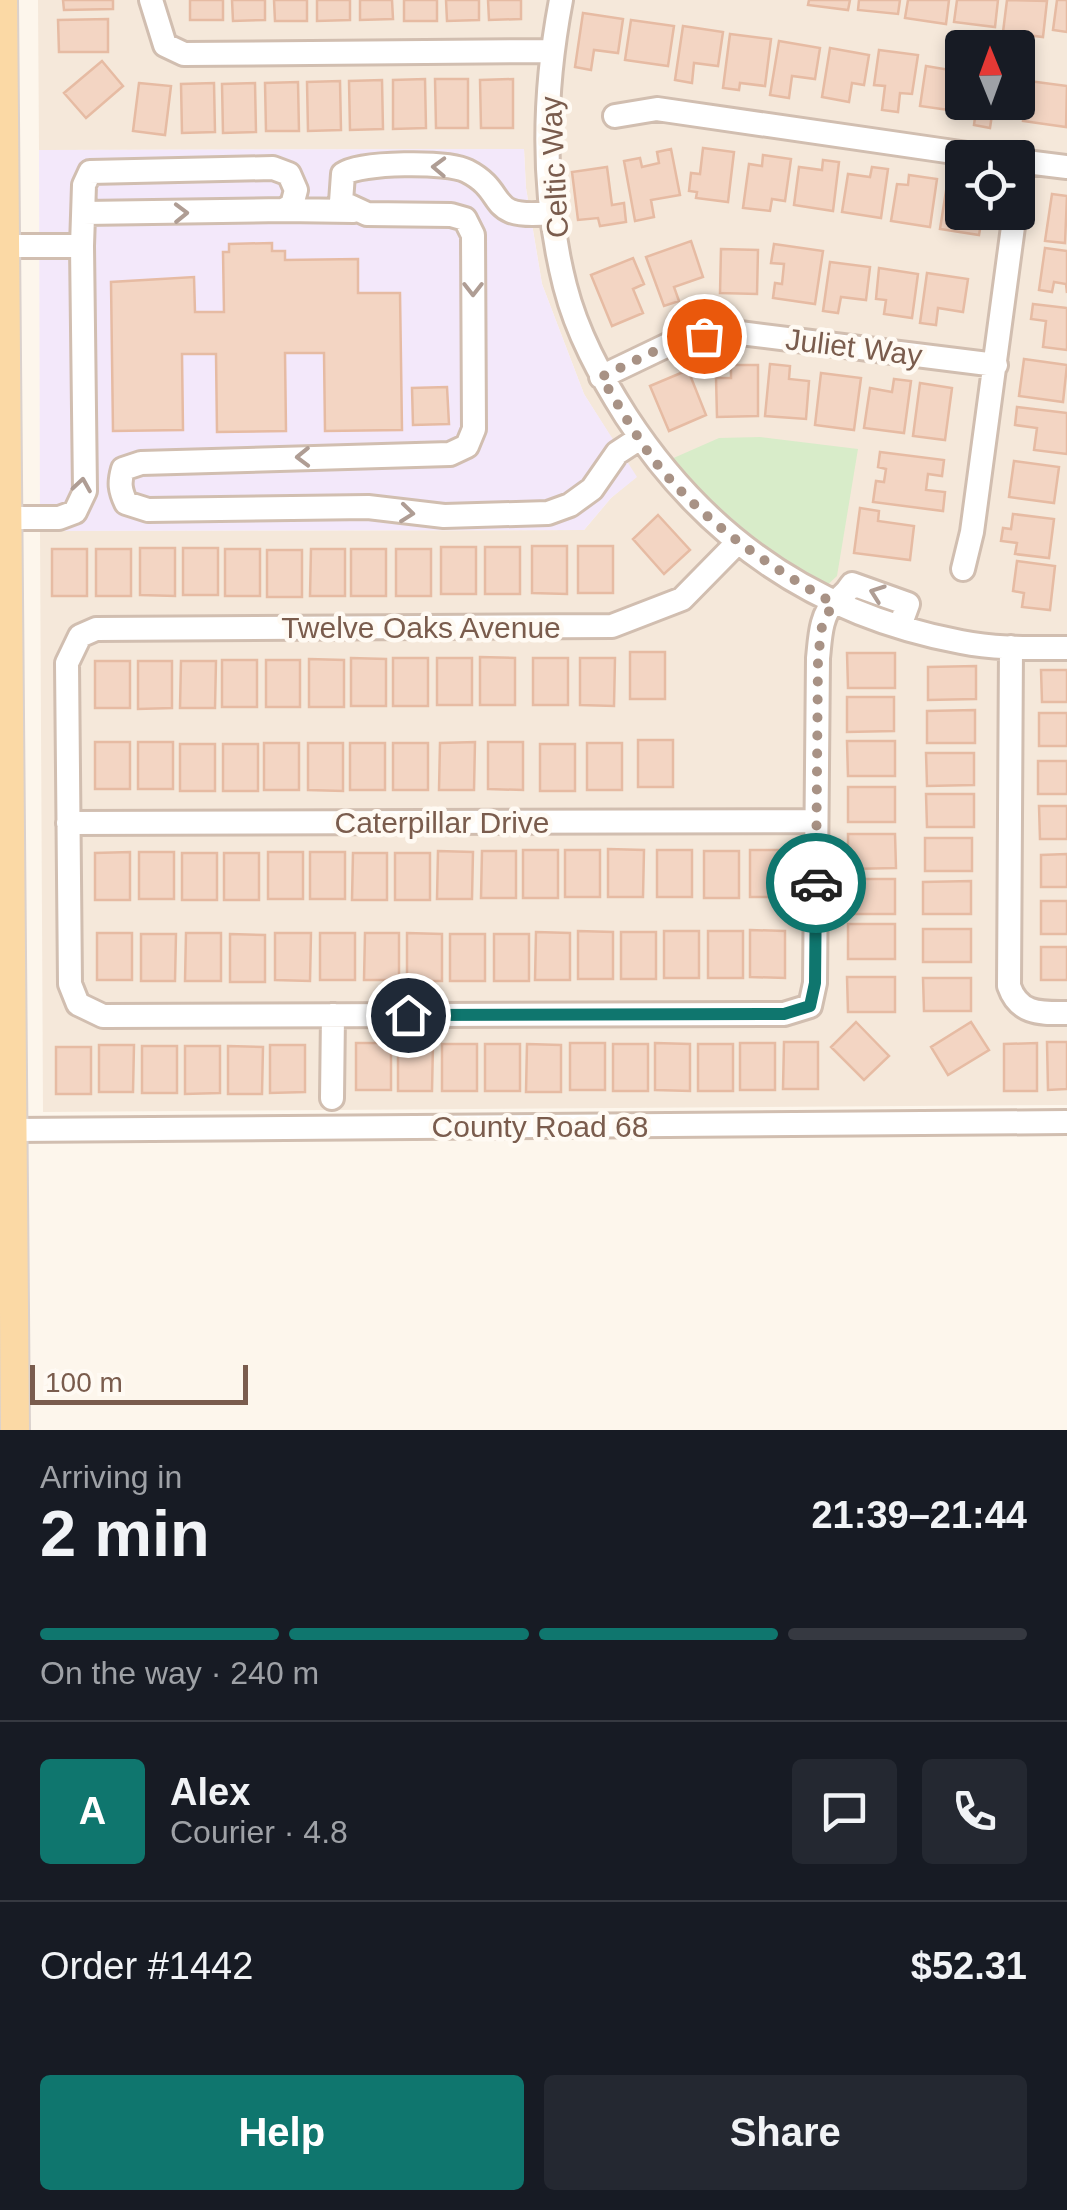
<!DOCTYPE html>
<html lang="en">
<head>
<meta charset="utf-8">
<style>
  body { margin:0; font-family:Helvetica,sans-serif; background:#242831; color:#f1f3f6; height:100vh; display:flex; flex-direction:column; font-size:38px; white-space:nowrap }
  * { box-sizing:border-box; margin:0 }
  p { font-size:32px; color:#9ea1a6 }
  .icon { flex:none; width:55px; height:55px; fill:none; stroke:currentColor; stroke-width:2; stroke-linecap:round; stroke-linejoin:round }
  .map { position:relative; height:1430px; overflow:hidden }
  .details { display:flex; flex-direction:column; background:#171b24; flex:1 }
  .details>* { flex:none }
  .needle { width:65px; rotate:359deg }
  .fabs { position:absolute; left:945px; top:30px; display:grid; gap:20px }
  .fabs a { display:grid; place-items:center; width:90px; height:90px; border-radius:10px; background:#171b24; box-shadow:0 5px 15px #0003; font-size:50px }
  .scale { position:absolute; left:30px; bottom:25px; width:218px; box-sizing:border-box; padding-left:10px; border:5px solid #7a5c4d; border-top:0; font-size:28px; line-height:35px; white-space:nowrap; color:#7a5c4d; -webkit-text-stroke:8px #fffaf3; paint-order:stroke }
  .pin { position:absolute; display:grid; place-items:center; width:85px; height:85px; color:#fff; margin:-42px; border:5px solid #fff; border-radius:50%; box-shadow:0 2px 10px #0007 }
  .courier { position:absolute; display:grid; place-items:center; width:100px; height:100px; margin:-50px; border:8px solid #0f766e; border-radius:50%; background:#fff; color:#222; box-shadow:0 2px 12px #0007 }
  .summary em { font-style:normal; font-weight:800 }
  .summary div { display:flex; flex-direction:column-reverse }
  .summary { display:flex; align-items:center; justify-content:space-between; height:170px; padding:0 40px }
  h1 { font-size:65px; font-weight:800; line-height:75px }
  .bar { display:grid; grid-template-columns:repeat(4,1fr); gap:15px 10px; align-content:center; height:120px; padding:0 40px }
  .bar i { height:12px; border-radius:8px; background:#363941 }
  .bar .on { background:#0f766e }
  .bar p { grid-column:span 4 }
  .line { display:flex; align-items:center; gap:25px; padding:0 40px; border-top:2px solid #363941 }
  .line div { flex:1 }
  .round { display:grid; place-items:center; flex:none; width:105px; height:105px; border-radius:10px; background:#242831 }
  .primary-button { display:flex; gap:20px; margin-top:auto; padding:20px 40px }
  .primary-button a { flex:1; height:115px; border-radius:10px; background:#0f766e; color:#fff; font-size:40px; font-weight:800; line-height:115px; text-align:center }
  .primary-button a+a { background:#242831; color:#f1f3f6 }
  .map>svg:first-child { display:block }
  .residential { fill:#f5e8da; fill-rule:evenodd }
  .education { fill:#f3e8fa }
  .green { fill:#d8ecc9 }
  .building { fill:#f3d5c3; stroke:#e6bba3; stroke-width:2.5 }
  .lines { fill:none; stroke-linecap:round; stroke-linejoin:round }
  .minor-casing { stroke:#d1beb0; stroke-width:28 }
  .major-casing { stroke:#dad1cd; stroke-width:32 }
  .minor { stroke:#fff; stroke-width:22 }
  .major { stroke:#fbd9a5; stroke-width:28 }
  .oneway { stroke:#af9d94 }
  .done { stroke:#a89285; stroke-width:10; stroke-dasharray:0 18 }
  .route { stroke:#0f766e; stroke-width:12 }
  .labels { text-anchor:middle; dominant-baseline:central; stroke-width:9; stroke-linejoin:round; paint-order:stroke }
  .street-label { font-size:30px; fill:#7a5c4d; stroke:#fffaf3 }
</style>
</head>
<body>
<div class="map">
<svg width="1067" height="1430" viewBox="0 0 1067 1430">
  <rect width="100%" height="100%" fill="#fdf6ec"/>
  <path class="residential" d="M 38,0 L 1067,0 L 1067,1105 L 43,1112 L 40,531 L 584,530 L 611,498 L 636,477 L 584,394 L 542,284 L 526,188 L 524,149 L 39,150 ZM 962,48 L 1018,48 L 1018,102 L 962,102 ZM 962,158 L 1018,158 L 1018,212 L 962,212 Z"/>
  <path class="education" d="M 524,149 L 526,188 L 542,284 L 584,394 L 637,477 L 611,498 L 584,530 L 40,531 L 39,150 Z"/>
  <path class="green" d="M 760,437 L 858,449 L 837,576 L 822,590 L 719,516 L 669,460 L 719,438 Z"/>
  <path class="building" d="M 63,0 L 113,0 L 113,9 L 64,10 Z
    M 190,0 L 223,0 L 223,20 L 190,20 Z
    M 232,0 L 265,0 L 265,20 L 233,21 Z
    M 274,0 L 307,0 L 307,21 L 275,21 Z
    M 317,0 L 350,0 L 350,20 L 317,21 Z
    M 360,0 L 392,0 L 393,19 L 360,20 Z
    M 404,0 L 437,0 L 437,21 L 404,21 Z
    M 446,0 L 479,0 L 479,20 L 447,21 Z
    M 488,0 L 521,0 L 521,19 L 489,20 Z
    M 809,0 L 850,0 L 848,10 L 808,5 Z
    M 859,0 L 900,0 L 898,14 L 858,10 Z
    M 908,0 L 949,0 L 946,24 L 905,18 Z
    M 957,0 L 998,0 L 995,27 L 954,22 Z
    M 1007,0 L 1047,1 L 1043,37 L 1003,32 Z
    M 1057,0 L 1067,0 L 1067,32 L 1053,30 Z
    M 583,13 L 623,19 L 618,53 L 594,50 L 591,70 L 575,67 Z
    M 108,19 L 108,52 L 59,52 L 58,20 Z
    M 631,20 L 674,26 L 668,66 L 625,60 Z
    M 683,26 L 723,32 L 718,66 L 694,63 L 692,83 L 675,80 Z
    M 730,34 L 771,39 L 765,86 L 740,83 L 739,90 L 723,88 Z
    M 779,41 L 820,48 L 815,79 L 792,76 L 789,98 L 770,95 Z
    M 830,48 L 869,55 L 864,85 L 852,83 L 849,102 L 822,97 Z
    M 879,50 L 918,55 L 912,94 L 900,93 L 898,112 L 882,110 L 885,86 L 874,85 Z
    M 102,61 L 123,86 L 86,118 L 64,93 Z
    M 926,66 L 962,72 L 963,112 L 920,106 Z
    M 1018,76 L 1022,77 L 1017,111 L 993,108 L 990,128 L 974,125 L 977,102 L 1018,102 Z
    M 425,79 L 426,128 L 393,129 L 393,80 Z
    M 435,79 L 468,79 L 468,128 L 436,128 Z
    M 513,79 L 513,128 L 481,128 L 480,80 Z
    M 382,80 L 383,129 L 350,130 L 349,81 Z
    M 340,81 L 341,130 L 308,131 L 307,82 Z
    M 1029,81 L 1067,86 L 1066,127 L 1023,121 Z
    M 298,82 L 299,131 L 266,131 L 265,83 Z
    M 139,83 L 171,86 L 165,135 L 133,131 Z
    M 214,83 L 215,132 L 182,133 L 181,84 Z
    M 255,83 L 256,132 L 223,133 L 222,84 Z
    M 703,148 L 734,152 L 728,202 L 696,198 L 697,192 L 689,191 L 691,173 L 700,174 Z
    M 671,149 L 680,195 L 651,200 L 654,217 L 635,221 L 624,161 L 640,158 L 642,167 L 659,163 L 657,152 Z
    M 763,155 L 791,159 L 785,201 L 772,199 L 770,211 L 743,208 L 749,164 L 762,166 Z
    M 823,160 L 839,162 L 833,211 L 794,205 L 799,167 L 822,170 Z
    M 607,167 L 612,205 L 624,203 L 626,222 L 600,226 L 598,218 L 578,220 L 572,172 Z
    M 872,167 L 888,169 L 881,218 L 842,212 L 848,174 L 870,177 Z
    M 909,175 L 937,179 L 930,227 L 891,221 L 897,184 L 908,185 Z
    M 946,191 L 962,193 L 962,212 L 983,212 L 979,235 L 940,229 Z
    M 1052,194 L 1067,196 L 1065,243 L 1045,241 Z
    M 691,241 L 703,277 L 674,287 L 679,301 L 664,306 L 646,257 Z
    M 272,243 L 272,251 L 285,251 L 285,260 L 358,259 L 358,293 L 400,293 L 402,430 L 325,431 L 324,353 L 285,353 L 286,431 L 217,432 L 216,354 L 182,354 L 183,430 L 113,431 L 111,282 L 194,277 L 195,312 L 224,312 L 223,252 L 229,252 L 229,244 Z
    M 774,244 L 823,251 L 815,304 L 773,298 L 775,283 L 782,284 L 784,264 L 771,263 Z
    M 1045,248 L 1067,251 L 1067,293 L 1066,284 L 1054,282 L 1052,292 L 1039,290 Z
    M 721,249 L 758,250 L 757,294 L 720,293 Z
    M 633,258 L 644,284 L 633,289 L 643,313 L 612,326 L 591,275 Z
    M 830,262 L 870,267 L 866,300 L 841,297 L 838,313 L 823,311 Z
    M 879,268 L 918,274 L 912,318 L 884,314 L 886,300 L 876,299 Z
    M 927,273 L 968,279 L 963,312 L 938,308 L 936,325 L 920,323 Z
    M 1033,304 L 1067,308 L 1067,350 L 1043,347 L 1046,321 L 1031,319 Z
    M 1024,359 L 1067,365 L 1063,402 L 1019,396 Z
    M 770,364 L 790,366 L 789,379 L 809,381 L 806,419 L 765,416 Z
    M 731,365 L 758,365 L 758,416 L 717,417 L 716,378 L 731,378 Z
    M 688,370 L 706,415 L 669,431 L 650,386 Z
    M 821,373 L 861,378 L 854,430 L 815,425 Z
    M 894,379 L 911,381 L 904,433 L 864,428 L 870,388 L 892,392 Z
    M 920,383 L 952,388 L 945,440 L 913,436 Z
    M 447,387 L 449,424 L 413,425 L 412,388 Z
    M 1017,407 L 1067,413 L 1067,454 L 1034,450 L 1037,428 L 1015,425 Z
    M 880,452 L 944,460 L 942,476 L 928,474 L 926,490 L 945,492 L 943,511 L 873,502 L 876,481 L 884,482 L 886,469 L 878,467 Z
    M 1014,461 L 1059,467 L 1054,503 L 1009,497 Z
    M 860,508 L 879,511 L 878,521 L 914,526 L 910,560 L 854,553 Z
    M 1013,514 L 1054,519 L 1049,558 L 1015,554 L 1017,543 L 1001,541 L 1003,528 L 1011,529 Z
    M 658,515 L 690,550 L 664,574 L 633,539 Z
    M 532,546 L 567,546 L 567,594 L 532,593 Z
    M 578,546 L 613,546 L 613,593 L 578,593 Z
    M 441,547 L 476,547 L 476,594 L 441,594 Z
    M 485,547 L 520,547 L 520,594 L 485,594 Z
    M 140,548 L 175,548 L 175,596 L 140,595 Z
    M 183,548 L 218,548 L 218,595 L 183,595 Z
    M 52,549 L 87,549 L 87,596 L 52,596 Z
    M 96,549 L 131,549 L 131,596 L 96,596 Z
    M 225,549 L 260,549 L 260,596 L 225,596 Z
    M 311,549 L 345,549 L 345,596 L 310,596 Z
    M 351,549 L 386,549 L 386,596 L 351,596 Z
    M 396,549 L 431,549 L 431,596 L 396,596 Z
    M 267,550 L 302,550 L 302,597 L 267,597 Z
    M 1017,561 L 1055,566 L 1050,610 L 1022,607 L 1024,593 L 1013,591 Z
    M 630,652 L 665,652 L 665,699 L 630,699 Z
    M 847,653 L 895,653 L 895,688 L 848,688 Z
    M 480,657 L 515,658 L 515,705 L 480,705 Z
    M 351,658 L 386,659 L 386,706 L 351,706 Z
    M 393,658 L 428,658 L 428,706 L 393,706 Z
    M 437,658 L 472,658 L 472,705 L 437,705 Z
    M 533,658 L 568,658 L 568,705 L 533,705 Z
    M 580,658 L 615,658 L 614,706 L 580,705 Z
    M 309,659 L 344,660 L 344,707 L 309,707 Z
    M 222,660 L 257,660 L 257,707 L 222,707 Z
    M 266,660 L 300,660 L 300,707 L 266,707 Z
    M 95,661 L 130,661 L 130,708 L 95,708 Z
    M 138,661 L 172,661 L 172,708 L 138,709 Z
    M 181,661 L 216,661 L 215,708 L 180,708 Z
    M 976,666 L 976,699 L 928,700 L 928,667 Z
    M 1041,670 L 1067,670 L 1067,702 L 1042,702 Z
    M 847,697 L 894,697 L 894,731 L 847,732 Z
    M 975,710 L 975,743 L 927,743 L 927,711 Z
    M 1039,713 L 1067,713 L 1067,746 L 1039,746 Z
    M 638,740 L 673,740 L 673,787 L 638,787 Z
    M 847,741 L 895,741 L 895,776 L 848,776 Z
    M 95,742 L 130,742 L 130,789 L 95,789 Z
    M 138,742 L 173,742 L 173,789 L 138,789 Z
    M 475,742 L 474,790 L 439,790 L 440,743 Z
    M 488,742 L 523,742 L 523,790 L 488,789 Z
    M 264,743 L 299,743 L 299,790 L 264,790 Z
    M 308,743 L 343,743 L 343,791 L 308,790 Z
    M 350,743 L 385,743 L 385,790 L 350,790 Z
    M 393,743 L 428,743 L 428,790 L 393,790 Z
    M 587,743 L 622,743 L 622,790 L 587,790 Z
    M 180,744 L 215,744 L 215,791 L 180,791 Z
    M 223,744 L 258,744 L 258,791 L 223,791 Z
    M 540,744 L 575,744 L 575,791 L 540,791 Z
    M 926,753 L 974,753 L 974,785 L 927,786 Z
    M 1038,761 L 1067,761 L 1067,794 L 1038,794 Z
    M 848,787 L 895,787 L 895,822 L 848,822 Z
    M 926,794 L 974,794 L 974,827 L 927,827 Z
    M 1039,806 L 1067,806 L 1067,839 L 1040,839 Z
    M 848,834 L 895,834 L 896,868 L 848,869 Z
    M 925,838 L 972,838 L 972,871 L 925,871 Z
    M 608,849 L 644,850 L 643,897 L 608,897 Z
    M 523,850 L 558,850 L 558,898 L 523,898 Z
    M 565,850 L 600,850 L 600,897 L 565,897 Z
    M 657,850 L 692,850 L 692,897 L 657,897 Z
    M 750,850 L 785,850 L 785,897 L 750,897 Z
    M 438,851 L 473,852 L 472,899 L 437,899 Z
    M 482,851 L 516,851 L 516,898 L 481,898 Z
    M 704,851 L 739,851 L 739,898 L 704,898 Z
    M 130,852 L 130,900 L 95,900 L 95,853 Z
    M 139,852 L 174,852 L 174,899 L 139,899 Z
    M 268,852 L 303,852 L 303,899 L 268,899 Z
    M 310,852 L 345,852 L 345,899 L 310,899 Z
    M 182,853 L 217,853 L 217,900 L 182,900 Z
    M 224,853 L 259,853 L 259,900 L 224,900 Z
    M 353,853 L 387,853 L 387,900 L 352,900 Z
    M 395,853 L 430,853 L 430,900 L 395,900 Z
    M 1067,854 L 1067,887 L 1041,887 L 1041,855 Z
    M 848,879 L 895,879 L 895,914 L 848,914 Z
    M 971,881 L 971,914 L 923,914 L 923,882 Z
    M 1041,901 L 1067,901 L 1067,934 L 1041,934 Z
    M 848,924 L 895,924 L 895,959 L 848,959 Z
    M 923,929 L 971,929 L 971,962 L 923,962 Z
    M 750,930 L 785,931 L 785,978 L 750,977 Z
    M 578,931 L 613,932 L 613,979 L 578,979 Z
    M 664,931 L 699,931 L 699,978 L 664,978 Z
    M 708,931 L 743,931 L 743,978 L 708,978 Z
    M 536,932 L 570,933 L 570,980 L 535,980 Z
    M 621,932 L 656,932 L 656,979 L 621,979 Z
    M 97,933 L 132,933 L 132,980 L 97,980 Z
    M 186,933 L 221,933 L 221,981 L 185,981 Z
    M 275,933 L 311,933 L 310,981 L 275,980 Z
    M 320,933 L 355,933 L 355,980 L 320,980 Z
    M 365,933 L 399,933 L 399,980 L 364,980 Z
    M 407,933 L 442,934 L 442,981 L 407,981 Z
    M 141,934 L 176,934 L 175,981 L 141,981 Z
    M 230,934 L 265,935 L 265,982 L 230,982 Z
    M 450,934 L 485,934 L 485,981 L 450,981 Z
    M 494,934 L 529,934 L 529,981 L 494,981 Z
    M 1041,947 L 1067,947 L 1067,980 L 1041,980 Z
    M 847,977 L 895,977 L 895,1012 L 848,1012 Z
    M 923,978 L 971,978 L 971,1011 L 924,1011 Z
    M 856,1022 L 889,1056 L 864,1080 L 831,1047 Z
    M 971,1022 L 989,1050 L 948,1075 L 931,1047 Z
    M 784,1042 L 818,1042 L 818,1089 L 783,1089 Z
    M 1047,1042 L 1067,1042 L 1067,1089 L 1048,1090 Z
    M 356,1043 L 391,1043 L 391,1090 L 356,1090 Z
    M 570,1043 L 605,1043 L 605,1090 L 570,1090 Z
    M 655,1043 L 690,1044 L 690,1091 L 655,1090 Z
    M 740,1043 L 775,1043 L 775,1090 L 740,1090 Z
    M 1037,1043 L 1037,1091 L 1004,1091 L 1004,1044 Z
    M 398,1044 L 433,1044 L 432,1091 L 398,1091 Z
    M 442,1044 L 477,1044 L 477,1091 L 442,1091 Z
    M 485,1044 L 520,1044 L 520,1091 L 485,1091 Z
    M 527,1044 L 561,1045 L 561,1092 L 526,1092 Z
    M 613,1044 L 648,1044 L 648,1091 L 613,1091 Z
    M 698,1044 L 733,1044 L 733,1091 L 698,1091 Z
    M 99,1045 L 134,1045 L 133,1092 L 99,1092 Z
    M 270,1045 L 305,1045 L 305,1092 L 270,1093 Z
    M 142,1046 L 177,1046 L 177,1093 L 142,1093 Z
    M 185,1046 L 220,1046 L 220,1093 L 185,1094 Z
    M 228,1046 L 263,1047 L 262,1094 L 228,1094 Z
    M 56,1047 L 91,1047 L 91,1094 L 56,1094 Z"/>
  <g class="lines">
    <g class="minor-casing">
      <path id="minor" d="M 151,0 L 165,45 L 184,54 L 552,51
        M 561,0 C 543,95 541,191 565,286 C 577,333 600,375 626,416 C 706,539 816,615 961,642 C 995,649 1032,648 1067,648
        M 615,116 L 657,109 L 995,158
        M 1018,161 L 1067,167
        M 1018,193 L 1021,161
        M 283,210 L 354,211
        M 551,213 C 483,220 510,193 467,171 C 448,161 360,162 343,174 L 341,202 L 367,214 L 451,215 L 465,219 L 473,235 L 474,429 L 467,446 L 450,454 L 141,463 L 123,469 C 119,483 120,490 126,503 L 148,510 L 368,507 L 444,516 L 548,513 L 570,505 L 592,489 L 617,453 L 640,438
        M 0,246 L 82,246 L 85,491 L 75,512 L 59,518 L 7,518
        M 82,246 L 84,185 L 90,172 L 273,168 L 289,174 L 296,190 L 292,205 L 283,210 L 84,213
        M 601,377 L 676,341 L 732,332 L 996,365
        M 737,543 L 682,599 L 612,626 L 96,629 L 80,636 L 67,663 L 70,984 L 78,1004 L 103,1016 L 784,1014 L 810,1006 L 815,983 L 818,658 C 820,641 820,614 835,602 C 843,595 846,594 852,584 L 908,604 L 900,626
        M 963,569 L 972,532 L 1015,212
        M 1011,647 L 1009,986 C 1019,1015 1041,1013 1067,1013
        M 68,823 L 816,821
        M 332,1098 L 333,1015
        M 13,1130 L 1067,1122"/>
    </g>
    <g class="major-casing">
      <path id="major" d="M 3,0 L 15,1430"/>
    </g>
    <use href="#minor" class="minor"/>
    <use href="#major" class="major"/>
  </g>
  <defs><path id="oneway-chevron" d="M-2-3.5L2.5 0L-2 3.5" fill="none" stroke-width="1.6" stroke-linecap="round" stroke-linejoin="round" transform="scale(2.5)"/></defs>
  <g class="oneway">
    <use href="#oneway-chevron" transform="translate(439 167) rotate(-178)"/>
    <use href="#oneway-chevron" transform="translate(181 213) rotate(-1)"/>
    <use href="#oneway-chevron" transform="translate(473 289) rotate(90)"/>
    <use href="#oneway-chevron" transform="translate(303 457) rotate(179)"/>
    <use href="#oneway-chevron" transform="translate(82 485) rotate(-81)"/>
    <use href="#oneway-chevron" transform="translate(407 513) rotate(6)"/>
    <use href="#oneway-chevron" transform="translate(877 593) rotate(-160)"/>
  </g>
  <g class="lines">
    <path class="done" d="M 704,336 L 676,341 L 601,377 C 620,407 638,441 661,469 C 709,526 769,566 833,603 L 822,626 L 818,658 L 816,883"/>
    <path class="route" d="M 408,1015 L 784,1014 L 810,1006 L 815,983 L 816,883"/>
  </g>
  <g class="labels">
    <g class="street-label">
      <text transform="translate(554 167) rotate(-93)">Celtic Way</text>
      <text transform="translate(854 347) rotate(7)">Juliet Way</text>
      <text x="421" y="627">Twelve Oaks Avenue</text>
      <text x="442" y="822">Caterpillar Drive</text>
      <text x="540" y="1126">County Road 68</text>
    </g>
  </g>
</svg>
<div class="fabs">
<a><svg class="needle" viewBox="-14 -14 28 28"><path d="M0-13l5 13h-10z" fill="#e53935"/><path d="M0 13l5-13h-10z" fill="#9ea1a6"/></svg></a>
<a><svg class="icon" aria-label="locate" viewBox="0 0 24 24"><circle cx="12" cy="12" r="6"/><path d="M12 2v4M12 18v4M2 12h4M18 12h4"/></svg></a>
</div>
<div class="scale">100 m</div>
<div class="pin" style="left:704px;top:336px;background:#ea580c"><svg class="icon" aria-label="bag" viewBox="0 0 24 24"><path d="M5 8h14l-1 12H6zM9 8a3 3 0 0 1 6 0"/></svg></div>
<div class="pin" style="left:408px;top:1015px;background:#1f2937"><svg class="icon" aria-label="home" viewBox="0 0 24 24"><path d="M3 11l9-7 9 7M6 9v11h12V9"/></svg></div>
<div class="courier" style="left:816px;top:883px"><svg class="icon" aria-label="car" viewBox="0 0 24 24"><path d="M5 17H2v-5l4-1 3-4h7l3 4 3 1v5h-3M9 17h6M6 11h13"/><circle cx="7" cy="17" r="2"/><circle cx="17" cy="17" r="2"/></svg></div>
</div>
<section class="details">
<div class="summary"><div><h1>2 min</h1><p>Arriving in</p></div><em>21:39–21:44</em></div>
<div class="bar"><i class="on"></i><i class="on"></i><i class="on"></i><i></i><p>On the way · 240 m</p></div>
<div class="line" style="height:180px"><b class="round" style="background:#0f766e;color:#fff">A</b><div><b>Alex</b><p>Courier · 4.8</p></div><a class="round"><svg class="icon" aria-label="chat" viewBox="0 0 24 24"><path d="M4 5h16v11H9l-5 4z"/></svg></a><a class="round"><svg class="icon" aria-label="phone" viewBox="0 0 24 24"><path d="M5 4h4l2 5-3 2q2 4 5 5l2-3 5 2v4C11 20 4 13 5 4z"/></svg></a></div>
<div class="line" style="height:130px"><div>Order #1442</div><b>$52.31</b></div>
<div class="primary-button"><a>Help</a><a>Share</a></div>
</section>
</body>
</html>
